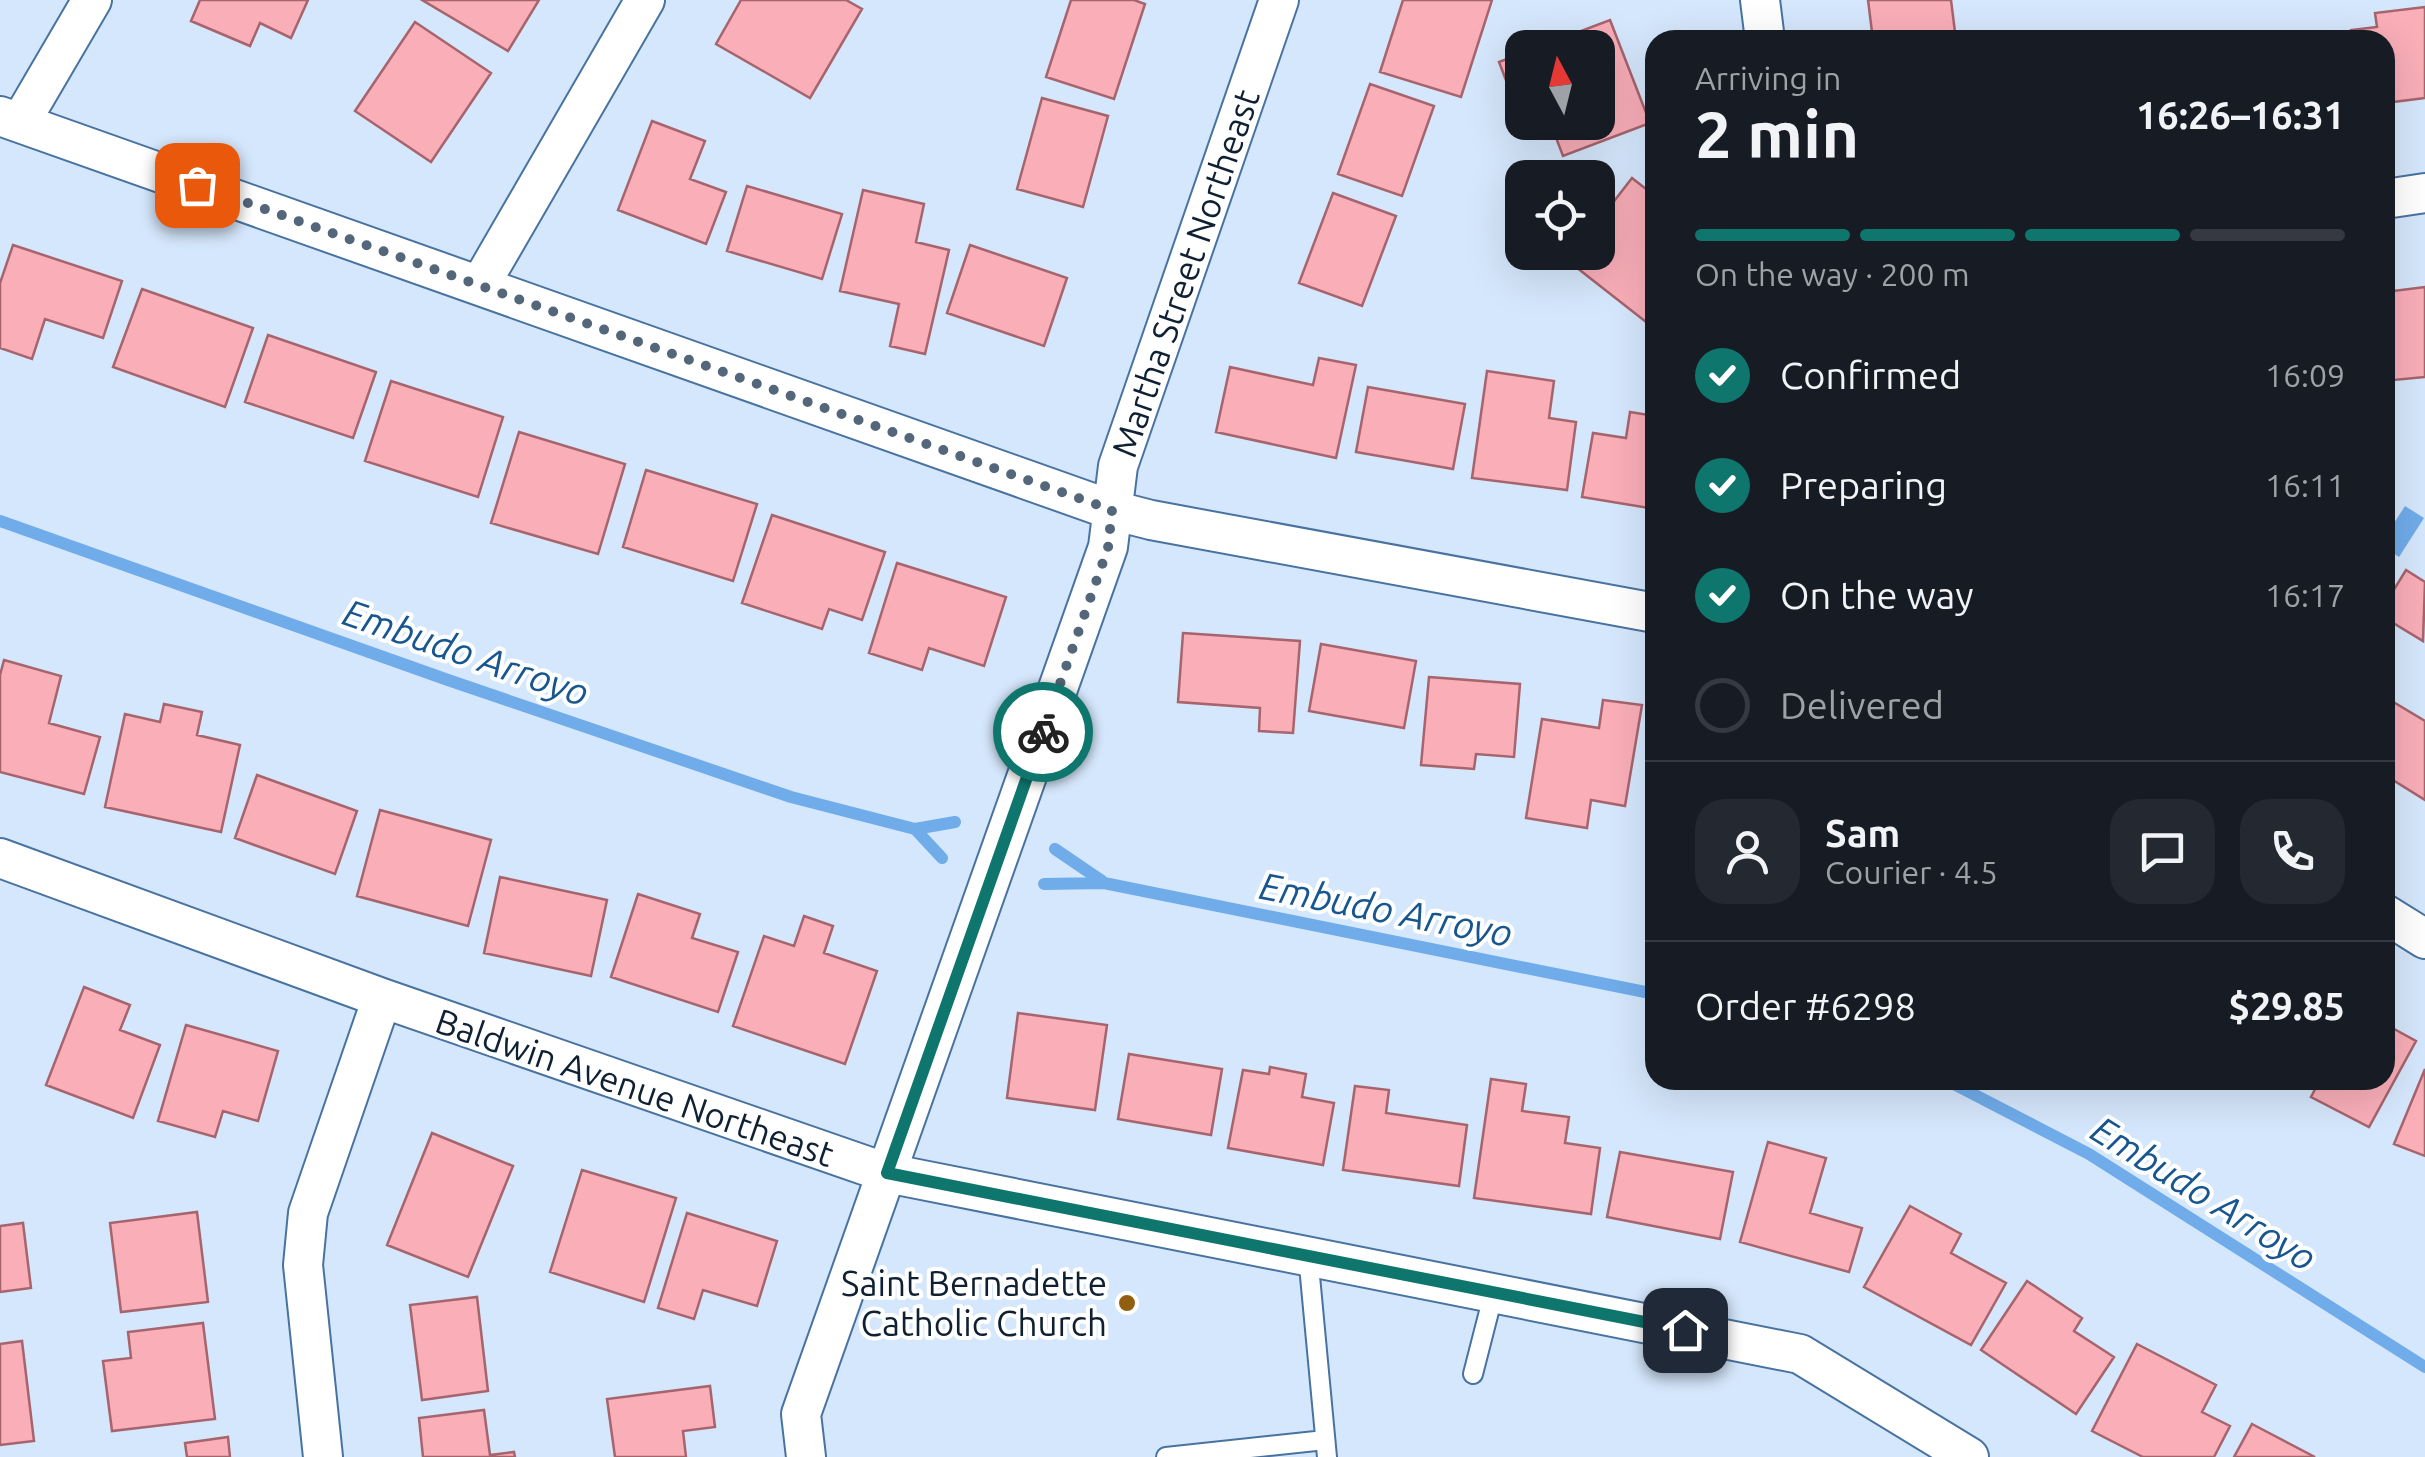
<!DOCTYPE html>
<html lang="en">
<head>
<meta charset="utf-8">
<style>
  body { margin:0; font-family:Ubuntu,sans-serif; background:#242831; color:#f1f3f6; height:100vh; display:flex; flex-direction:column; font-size:38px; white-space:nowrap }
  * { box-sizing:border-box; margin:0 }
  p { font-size:32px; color:#9ea1a6 }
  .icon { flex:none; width:55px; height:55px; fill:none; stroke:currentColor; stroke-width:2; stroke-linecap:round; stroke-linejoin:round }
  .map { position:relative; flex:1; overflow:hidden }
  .panel { position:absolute; left:1645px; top:30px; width:750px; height:1060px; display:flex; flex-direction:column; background:#171b24; border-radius:30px; box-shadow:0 10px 40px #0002 }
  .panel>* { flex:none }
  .needle { width:65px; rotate:353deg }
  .fabs { position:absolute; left:1505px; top:30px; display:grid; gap:20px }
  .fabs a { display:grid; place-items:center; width:110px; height:110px; border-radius:20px; background:#171b24; box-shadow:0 10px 40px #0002; font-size:50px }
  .pin { position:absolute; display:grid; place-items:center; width:85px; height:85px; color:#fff; margin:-42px; border-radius:20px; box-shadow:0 5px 15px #0006 }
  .courier { position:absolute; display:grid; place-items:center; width:100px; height:100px; margin:-50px; border:8px solid #0f766e; border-radius:50%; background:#fff; color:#222; box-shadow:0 2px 12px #0007 }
  .summary em { font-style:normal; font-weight:700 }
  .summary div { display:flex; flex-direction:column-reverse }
  .summary { display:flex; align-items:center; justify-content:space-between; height:170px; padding:0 50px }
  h1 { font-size:65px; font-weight:700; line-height:75px }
  .bar { display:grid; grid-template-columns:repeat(4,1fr); gap:15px 10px; align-content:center; height:120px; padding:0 50px }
  .bar i { height:12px; border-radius:8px; background:#363941 }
  .bar .on { background:#0f766e }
  .bar p { grid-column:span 4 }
  .line { display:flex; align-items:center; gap:25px; padding:0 50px; border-top:2px solid #363941 }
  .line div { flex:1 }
  .round { display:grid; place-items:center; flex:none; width:105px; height:105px; border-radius:30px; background:#242831 }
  ol { padding:0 50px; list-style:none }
  li { display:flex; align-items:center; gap:30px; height:110px }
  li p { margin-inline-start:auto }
  li .icon { padding:10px; border-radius:50%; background:#0f766e; color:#fff; stroke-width:4 }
  li:last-child { color:#9ea1a6 }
  li i { width:55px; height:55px; border:5px solid #363941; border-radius:50% }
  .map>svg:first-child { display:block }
  .water { fill:#70acea }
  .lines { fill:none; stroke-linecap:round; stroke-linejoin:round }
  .stream { stroke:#70acea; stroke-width:12 }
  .building { fill:#f9aeb8; stroke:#a6646d; stroke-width:2.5 }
  .lane-casing { stroke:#4873a0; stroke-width:22 }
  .street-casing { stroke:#4873a0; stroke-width:42 }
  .lane { stroke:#fff; stroke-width:18 }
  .street { stroke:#fff; stroke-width:38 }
  .done { stroke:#546679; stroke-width:10; stroke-dasharray:0 18 }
  .route { stroke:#0f766e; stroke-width:12 }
  .poi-dot { fill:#925f11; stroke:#fff; stroke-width:4 }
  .labels { text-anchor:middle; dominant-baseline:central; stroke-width:8; stroke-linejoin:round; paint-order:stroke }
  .street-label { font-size:35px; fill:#0e2032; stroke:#fff }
  .poi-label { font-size:35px; fill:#0e2032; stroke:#fff; text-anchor:end }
  .water-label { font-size:38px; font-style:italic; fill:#17568f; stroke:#fff }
</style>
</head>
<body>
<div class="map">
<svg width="2425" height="1457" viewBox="0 0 2425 1457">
  <rect width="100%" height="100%" fill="#d5e7fc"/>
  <path class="water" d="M 2405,506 L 2424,518 L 2399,557 L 2385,548 L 2385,537 Z"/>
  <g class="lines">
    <path class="stream" d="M 0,521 L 448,680 L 791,797 L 915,829 L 955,822
      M 915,829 L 942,858
      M 1055,849 L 1102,881
      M 1044,884 L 1104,883 L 1655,994
      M 1946,1080 L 2089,1154 L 2425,1367"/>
  </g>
  <path class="building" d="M 200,0 L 308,0 L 291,38 L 260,23 L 250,46 L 191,21 Z
    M 422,0 L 539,0 L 508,51 Z
    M 741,0 L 846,0 L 862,9 L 810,98 L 716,44 Z
    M 1071,0 L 1134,0 L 1145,4 L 1114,99 L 1046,77 Z
    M 1403,0 L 1492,0 L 1461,97 L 1380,72 Z
    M 1868,0 L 1951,0 L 1956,40 L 1873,40 Z
    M 2425,7 L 2425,98 L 2385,103 L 2385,40 L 2352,40 L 2351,30 L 2377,27 L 2375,13 Z
    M 1610,20 L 1650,123 L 1563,156 L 1550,122 L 1598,122 L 1598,48 L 1536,48 Z
    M 415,22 L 491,73 L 431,162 L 355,111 Z
    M 1522,53 L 1522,122 L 1499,62 Z
    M 1370,84 L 1434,106 L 1402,196 L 1338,174 Z
    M 1042,98 L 1108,116 L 1083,207 L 1017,189 Z
    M 652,121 L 705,141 L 690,179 L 726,192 L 706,244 L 618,210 Z
    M 1632,178 L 1655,196 L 1655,329 L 1567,260 L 1574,252 L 1598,252 L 1598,222 Z
    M 747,186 L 842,214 L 822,279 L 727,251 Z
    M 863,190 L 924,204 L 916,242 L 949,250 L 925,354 L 890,346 L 899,304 L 840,291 Z
    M 1333,193 L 1396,216 L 1362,306 L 1299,283 Z
    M 13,245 L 122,281 L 103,338 L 45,319 L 32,359 L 0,348 L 0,283 Z
    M 970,245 L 1067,278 L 1044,346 L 947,313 Z
    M 2425,287 L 2425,377 L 2394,380 L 2385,292 Z
    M 142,289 L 253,328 L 225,407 L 113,367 Z
    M 268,335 L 376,372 L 353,438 L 245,402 Z
    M 1319,358 L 1356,365 L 1336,458 L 1216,432 L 1230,367 L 1313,385 Z
    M 1487,371 L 1554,381 L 1549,418 L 1576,422 L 1567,490 L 1472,478 Z
    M 391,381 L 503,417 L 478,497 L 365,461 Z
    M 1368,387 L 1465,404 L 1453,469 L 1356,452 Z
    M 1630,412 L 1655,416 L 1655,509 L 1582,497 L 1593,433 L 1626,438 Z
    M 519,432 L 625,464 L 598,554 L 491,523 Z
    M 646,470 L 757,504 L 733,581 L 623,547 Z
    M 772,515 L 885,552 L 862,620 L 829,609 L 822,629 L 742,603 Z
    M 897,563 L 1006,597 L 984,666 L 929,648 L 922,670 L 869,653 Z
    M 2406,570 L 2425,582 L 2423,641 L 2385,618 L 2385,604 Z
    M 1183,633 L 1300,641 L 1293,733 L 1259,731 L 1260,708 L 1178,702 Z
    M 1321,644 L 1416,661 L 1404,728 L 1309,711 Z
    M 4,660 L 61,676 L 49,723 L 100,737 L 84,794 L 0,772 L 0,675 Z
    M 1429,677 L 1520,684 L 1514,757 L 1476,754 L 1474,769 L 1421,765 Z
    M 2385,697 L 2425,721 L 2425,800 L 2388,777 L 2385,783 Z
    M 1603,700 L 1642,705 L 1625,806 L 1591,800 L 1587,828 L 1526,818 L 1542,719 L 1599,728 Z
    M 164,704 L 202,712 L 197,735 L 240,745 L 221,832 L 105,807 L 125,714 L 160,722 Z
    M 257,775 L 357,811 L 335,874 L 235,838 Z
    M 380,810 L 491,840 L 468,926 L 357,896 Z
    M 500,877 L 607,900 L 591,976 L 484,953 Z
    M 638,894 L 700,914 L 692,938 L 738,952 L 718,1012 L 611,977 Z
    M 804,916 L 833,926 L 824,953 L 877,971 L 845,1064 L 733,1026 L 764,936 L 794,946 Z
    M 84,987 L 130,1005 L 120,1030 L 160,1045 L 133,1118 L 46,1085 Z
    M 1018,1013 L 1107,1025 L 1095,1110 L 1007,1098 Z
    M 2385,1024 L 2416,1041 L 2369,1127 L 2311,1097 L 2320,1080 L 2385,1080 Z
    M 186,1025 L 278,1051 L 258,1121 L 223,1111 L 215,1137 L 158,1121 Z
    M 1129,1054 L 1222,1069 L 1211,1135 L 1118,1119 Z
    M 1270,1067 L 1306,1074 L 1302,1097 L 1334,1103 L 1323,1165 L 1228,1148 L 1243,1070 L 1269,1074 Z
    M 2425,1069 L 2425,1156 L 2394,1144 Z
    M 1491,1079 L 1526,1084 L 1522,1111 L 1569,1117 L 1565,1143 L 1600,1148 L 1591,1214 L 1474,1198 Z
    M 1355,1086 L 1389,1090 L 1386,1113 L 1467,1125 L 1459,1186 L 1343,1170 Z
    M 432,1133 L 513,1166 L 468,1277 L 387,1245 Z
    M 1768,1142 L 1826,1158 L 1810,1213 L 1862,1228 L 1849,1272 L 1740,1242 Z
    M 1620,1152 L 1733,1172 L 1720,1239 L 1607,1217 Z
    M 582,1170 L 676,1198 L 644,1302 L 550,1272 Z
    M 1910,1206 L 1961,1234 L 1951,1253 L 2006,1283 L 1971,1345 L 1864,1287 Z
    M 197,1212 L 208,1302 L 121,1312 L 110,1223 Z
    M 687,1213 L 777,1241 L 757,1306 L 703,1290 L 694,1319 L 658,1308 Z
    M 23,1223 L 31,1288 L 0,1292 L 0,1226 Z
    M 2027,1281 L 2082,1318 L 2074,1331 L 2114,1357 L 2076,1414 L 1981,1350 Z
    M 477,1297 L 488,1391 L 422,1400 L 410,1305 Z
    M 203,1323 L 215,1419 L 112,1431 L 103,1361 L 131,1358 L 128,1332 Z
    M 22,1341 L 34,1441 L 0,1445 L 0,1344 Z
    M 2137,1344 L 2216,1385 L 2202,1412 L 2230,1426 L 2214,1457 L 2143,1457 L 2092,1431 Z
    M 710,1386 L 715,1427 L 683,1431 L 686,1457 L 615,1457 L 607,1399 Z
    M 484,1410 L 490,1455 L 514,1452 L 515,1457 L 423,1457 L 419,1418 Z
    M 2252,1424 L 2315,1457 L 2234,1457 Z
    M 228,1437 L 230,1457 L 187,1457 L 185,1443 Z"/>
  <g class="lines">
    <g class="lane-casing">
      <path id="lane" d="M 1308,1255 L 1327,1457
        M 1473,1374 L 1494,1292
        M 1166,1457 L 1325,1440"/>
    </g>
    <g class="street-casing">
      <path id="street" d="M 1760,0 L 1765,40
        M 0,116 L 1112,510 L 1151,520 L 1655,613
        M 20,123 L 92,0
        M 2385,199 L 2425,193
        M 480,285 L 645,0
        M 0,858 L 382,998 L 887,1173 L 1800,1354 L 1969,1457
        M 2385,914 L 2425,939
        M 323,1457 L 303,1265 L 308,1213 L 382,998
        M 806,1457 L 801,1414 L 1108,547 L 1118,466 L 1279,0"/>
    </g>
    <use href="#lane" class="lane"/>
    <use href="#street" class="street"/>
  </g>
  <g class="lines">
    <path class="done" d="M 197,185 L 1112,510 L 1108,548 L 1043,732"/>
    <path class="route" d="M 1043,732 L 887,1173 L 1685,1330"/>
  </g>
  <circle class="poi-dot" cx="1127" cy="1303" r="10"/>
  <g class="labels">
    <g class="street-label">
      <text transform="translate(1185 273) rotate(-71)">Martha Street Northeast</text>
      <text transform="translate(635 1087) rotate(19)">Baldwin Avenue Northeast</text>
    </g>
    <g class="poi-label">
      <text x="1107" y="1283">Saint Bernadette<tspan x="1107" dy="40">Catholic Church</tspan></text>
    </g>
    <g class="water-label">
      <text transform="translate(466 652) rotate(19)">Embudo Arroyo</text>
      <text transform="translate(1386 909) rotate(11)">Embudo Arroyo</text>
      <text transform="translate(2204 1193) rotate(32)">Embudo Arroyo</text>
    </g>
  </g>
</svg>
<div class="fabs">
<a><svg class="needle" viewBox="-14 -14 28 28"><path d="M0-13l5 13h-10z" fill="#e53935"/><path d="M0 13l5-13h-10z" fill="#9ea1a6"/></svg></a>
<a><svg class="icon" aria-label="locate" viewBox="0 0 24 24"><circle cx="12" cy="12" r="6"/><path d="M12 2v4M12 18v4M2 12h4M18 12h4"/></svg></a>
</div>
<div class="pin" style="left:197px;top:185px;background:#ea580c"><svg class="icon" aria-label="bag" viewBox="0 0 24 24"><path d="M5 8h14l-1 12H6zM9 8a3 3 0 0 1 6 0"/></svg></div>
<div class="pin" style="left:1685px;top:1330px;background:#1f2937"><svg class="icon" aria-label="home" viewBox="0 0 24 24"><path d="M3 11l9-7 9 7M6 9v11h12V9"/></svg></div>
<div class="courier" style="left:1043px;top:732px"><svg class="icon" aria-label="bike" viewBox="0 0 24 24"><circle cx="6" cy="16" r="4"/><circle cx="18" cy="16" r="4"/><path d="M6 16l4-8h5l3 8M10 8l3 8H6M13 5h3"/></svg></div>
<section class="panel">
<div class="summary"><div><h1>2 min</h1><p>Arriving in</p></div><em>16:26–16:31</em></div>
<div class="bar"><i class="on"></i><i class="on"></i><i class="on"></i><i></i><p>On the way · 200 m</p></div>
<ol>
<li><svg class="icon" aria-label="check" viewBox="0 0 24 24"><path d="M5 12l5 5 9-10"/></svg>Confirmed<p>16:09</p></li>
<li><svg class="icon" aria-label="check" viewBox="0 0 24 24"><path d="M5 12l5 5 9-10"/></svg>Preparing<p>16:11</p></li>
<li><svg class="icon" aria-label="check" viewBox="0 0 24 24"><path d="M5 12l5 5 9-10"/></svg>On the way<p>16:17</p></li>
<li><i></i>Delivered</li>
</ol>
<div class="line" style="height:180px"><a class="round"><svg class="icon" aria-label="person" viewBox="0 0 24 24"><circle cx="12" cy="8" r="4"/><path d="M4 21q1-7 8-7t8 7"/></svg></a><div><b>Sam</b><p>Courier · 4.5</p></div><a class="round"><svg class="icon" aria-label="chat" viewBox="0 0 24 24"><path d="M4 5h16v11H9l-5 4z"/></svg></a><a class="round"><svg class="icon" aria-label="phone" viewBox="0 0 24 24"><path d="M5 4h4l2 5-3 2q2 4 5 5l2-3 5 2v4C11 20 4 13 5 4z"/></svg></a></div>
<div class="line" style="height:130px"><div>Order #6298</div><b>$29.85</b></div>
</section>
</div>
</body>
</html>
